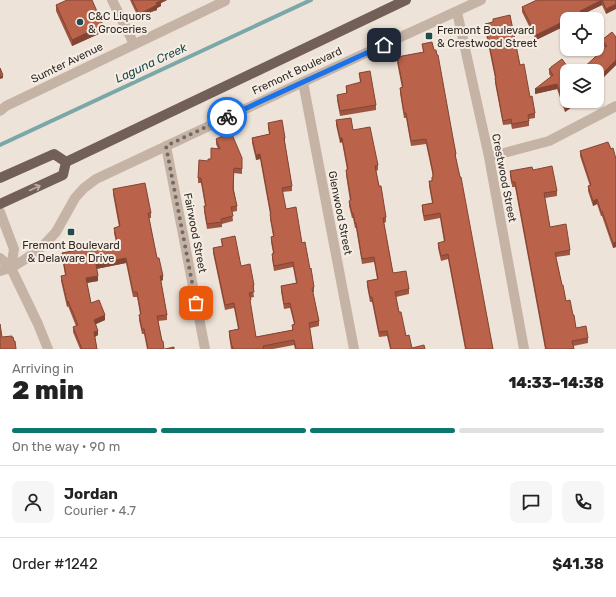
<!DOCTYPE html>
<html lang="en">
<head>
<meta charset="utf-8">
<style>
  body { margin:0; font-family:Rubik,sans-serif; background:#f6f6f6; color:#222; height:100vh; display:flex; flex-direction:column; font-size:15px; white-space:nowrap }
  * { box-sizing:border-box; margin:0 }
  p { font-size:13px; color:#767676 }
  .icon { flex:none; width:22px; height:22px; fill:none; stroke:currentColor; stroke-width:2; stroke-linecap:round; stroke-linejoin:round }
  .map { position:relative; height:349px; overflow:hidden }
  .side { display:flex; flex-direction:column; background:#fff; flex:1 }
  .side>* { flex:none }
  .fabs { position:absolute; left:560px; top:12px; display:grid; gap:8px }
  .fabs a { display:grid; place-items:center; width:44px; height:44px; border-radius:8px; background:#fff; box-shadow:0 1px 3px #0004; font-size:20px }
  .pin { position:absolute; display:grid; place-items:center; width:34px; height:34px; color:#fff; margin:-17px; border-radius:8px; box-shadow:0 2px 6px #0006 }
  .courier { position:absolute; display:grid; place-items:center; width:40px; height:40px; margin:-20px; border:3px solid #1a73e8; border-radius:50%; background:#fff; color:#222; box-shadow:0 1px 5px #0007 }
  .head em { font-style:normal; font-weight:800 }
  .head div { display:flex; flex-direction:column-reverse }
  .head { display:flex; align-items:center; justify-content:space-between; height:68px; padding:0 12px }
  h1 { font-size:26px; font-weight:800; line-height:30px }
  .bar { display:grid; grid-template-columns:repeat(4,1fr); gap:6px 4px; align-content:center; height:48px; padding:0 12px }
  .bar i { height:5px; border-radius:3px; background:#e0e0e0 }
  .bar .active { background:#0f766e }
  .bar p { grid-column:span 4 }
  .line { display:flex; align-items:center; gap:10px; padding:0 12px; border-top:1px solid #e0e0e0 }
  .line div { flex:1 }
  .round { display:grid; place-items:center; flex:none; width:42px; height:42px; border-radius:8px; background:#f6f6f6 }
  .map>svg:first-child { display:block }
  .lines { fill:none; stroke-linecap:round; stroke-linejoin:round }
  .stream { stroke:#7aa7a8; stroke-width:4 }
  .street { stroke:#c5b3a6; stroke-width:10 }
  .primary { stroke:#726058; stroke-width:10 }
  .wall { fill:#a05540 }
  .shaded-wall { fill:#824534 }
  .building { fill:#ba634a; stroke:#824534 }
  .oneway { stroke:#bbaea5 }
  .done { stroke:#736a64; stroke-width:4; stroke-dasharray:0 7.2 }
  .route { stroke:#1a73e8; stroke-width:5 }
  .poi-dot { fill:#204c4e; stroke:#f6eee4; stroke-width:1.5 }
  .labels { text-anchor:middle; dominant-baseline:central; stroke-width:4; stroke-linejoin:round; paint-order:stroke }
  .poi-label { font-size:11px; fill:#312926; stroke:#f6eee4; text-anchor:start }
  .street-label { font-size:11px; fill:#312926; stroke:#f6eee4 }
  .water-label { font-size:12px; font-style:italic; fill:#204c4e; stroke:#f6eee4 }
</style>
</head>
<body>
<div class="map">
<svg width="616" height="349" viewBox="0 0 616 349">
  <rect width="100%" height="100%" fill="#eee3d8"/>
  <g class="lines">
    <path class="stream" d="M 0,145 L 311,0"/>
    <path class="street" d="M 112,0 L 134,44
      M 457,12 L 489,157 L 524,349
      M 303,82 L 354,349
      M 0,111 L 6,106 L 225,1 L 224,0
      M 166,146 L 205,349
      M 489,157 L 549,141 L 616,106
      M 0,212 L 14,249 L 11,268
      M 0,258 L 11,268 L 38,324 L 48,349
      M 0,271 L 11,268 L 27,258 L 43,246 L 56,232 L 75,198 L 84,188 L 96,179 L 303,82 L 481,0"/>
    <path class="primary" d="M 66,162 L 406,0
      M 0,178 L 54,154 L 66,162
      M 0,204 L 63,175 L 66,162"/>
  </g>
  <path class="wall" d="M 130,0 L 167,0 L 161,3 L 161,6 L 157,8 L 157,10 L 151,12 L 151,13 L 139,19 Z
    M 537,0 L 616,0 L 606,14 L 602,5 L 581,15 L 581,18 L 536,40 L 522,12 L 522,7 Z
    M 56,5 L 103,32 L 72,46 L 56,11 Z
    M 493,19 L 520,65 L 535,113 L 535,118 L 529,119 L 529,126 L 512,129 L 511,124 L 503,125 L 495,83 L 495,78 L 485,29 L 485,24 L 493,22 Z
    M 612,32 L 616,65 L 604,76 L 604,82 L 597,89 L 597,71 L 605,48 L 602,45 L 602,40 Z
    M 422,44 L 453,138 L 456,154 L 456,159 L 493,349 L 465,349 L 448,259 L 441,261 L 438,248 L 438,243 L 444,242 L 440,218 L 424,221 L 422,210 L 422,205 L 432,203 L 429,186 L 429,181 L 432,181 L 432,177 L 433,177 L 426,144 L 411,146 L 406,118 L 404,118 L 400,93 L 400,88 L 402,88 L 397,62 L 397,57 L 423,52 Z
    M 551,67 L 567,101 L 580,101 L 565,112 L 557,89 L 535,94 L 551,77 L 549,74 L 549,69 L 551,68 Z
    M 359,73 L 376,105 L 376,110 L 340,116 L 337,100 L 337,95 L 346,94 L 346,86 L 360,83 Z
    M 336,120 L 353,130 L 378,165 L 378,170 L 376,171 L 379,186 L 386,217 L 386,222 L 384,223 L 393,273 L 409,289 L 409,294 L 396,297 L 399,312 L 406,336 L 412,348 L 425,349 L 390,349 L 387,336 L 379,337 L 372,302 L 370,302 L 367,286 L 367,281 L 377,279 L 374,262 L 362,264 L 356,228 L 355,228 L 353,218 L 352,218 L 349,206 L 349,201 L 350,201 L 346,175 L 346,170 L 347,170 L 342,142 L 340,143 L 336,125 Z
    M 268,123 L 285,138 L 285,143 L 292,186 L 292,191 L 282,192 L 286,209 L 302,243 L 314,287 L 314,292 L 313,292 L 319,321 L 319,326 L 310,328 L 313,349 L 295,349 L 294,345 L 273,349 L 231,349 L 229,336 L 229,331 L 238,329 L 234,308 L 225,310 L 213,253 L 213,248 L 222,247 L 221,239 L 254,285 L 254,290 L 253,290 L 254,297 L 250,298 L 250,305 L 256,337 L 292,330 L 292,325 L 294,324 L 290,308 L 284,309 L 281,291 L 281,286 L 296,283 L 293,267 L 274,271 L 272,259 L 272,254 L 273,253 L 271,242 L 271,237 L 273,236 L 270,219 L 270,214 L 260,159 L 256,160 L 252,143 L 252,138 L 269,134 L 268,128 Z
    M 216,139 L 242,163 L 242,174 L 234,173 L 234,190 L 237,206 L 237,211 L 232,212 L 233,221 L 222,224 L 222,227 L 207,229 L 204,211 L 204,206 L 205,206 L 201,183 L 198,183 L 198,178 L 208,161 L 211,159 L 218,149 L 216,144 Z
    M 611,149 L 616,159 L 616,247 L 613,248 L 602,216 L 601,216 L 597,204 L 593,206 L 588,191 L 588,186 L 590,186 L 580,156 L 580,151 Z
    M 533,170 L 557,191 L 557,196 L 545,198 L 550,227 L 570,250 L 570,255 L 556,257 L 562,285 L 566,301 L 573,315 L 576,328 L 588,338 L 588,343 L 573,346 L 574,349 L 545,349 L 515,187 L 512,187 L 510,176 L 510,171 Z
    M 113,189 L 151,213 L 151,218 L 149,218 L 157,258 L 163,280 L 161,281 L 167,315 L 167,320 L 158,321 L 162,341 L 164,349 L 147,349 L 144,334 L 142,334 L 139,320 L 139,315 L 140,314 L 137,297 L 133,297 L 126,263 L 96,269 L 98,281 L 87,283 L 91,303 L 105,320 L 96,324 L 98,335 L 95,337 L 97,349 L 80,349 L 73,332 L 73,327 L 76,326 L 68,306 L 67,307 L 61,281 L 61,276 L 65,275 L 62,258 L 62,253 L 116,242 L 114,233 L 114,228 L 119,227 L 113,194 Z"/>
  <path class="shaded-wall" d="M 160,0 L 167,0 L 161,3 L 161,6 L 157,8 L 157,10 L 151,12 L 151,13 L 139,19 L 139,14 L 151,8 Z
    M 602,0 L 602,5 L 581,15 L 581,18 L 579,19 L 568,19 L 580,11 Z
    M 616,4 L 616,9 L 606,14 L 606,9 Z
    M 567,20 L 567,25 L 536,40 L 536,35 Z
    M 103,25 L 103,32 L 72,46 L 72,40 Z
    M 616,60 L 616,65 L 602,79 L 602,74 Z
    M 3,75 L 3,78 L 0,79 L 0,77 Z
    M 604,77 L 604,82 L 597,89 L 597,84 Z
    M 557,84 L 557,89 L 535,94 L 535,89 Z
    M 573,101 L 580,101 L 565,112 L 565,107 Z
    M 340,138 L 342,138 L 342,142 L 340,143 Z
    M 260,154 L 260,159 L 256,160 L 256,155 Z
    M 597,199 L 597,204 L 593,206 L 593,201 Z
    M 616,242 L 616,247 L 613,248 L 613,243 Z
    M 126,258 L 126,263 L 96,269 L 96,264 Z
    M 98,276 L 98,281 L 86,283 L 86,278 Z
    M 160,276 L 163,276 L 163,280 L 160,281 Z
    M 68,301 L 68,306 L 67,307 L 67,302 Z
    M 105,315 L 105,320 L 94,325 L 94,320 Z
    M 98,331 L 98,335 L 94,337 L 94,332 Z"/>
  <path class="building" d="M 67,0 L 92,0 L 103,25 L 72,40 L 56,5 Z
    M 132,0 L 161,0 L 161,1 L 156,3 L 157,5 L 139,14 Z
    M 537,0 L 616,0 L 616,4 L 606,9 L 602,0 L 580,11 L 581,13 L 536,35 L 522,7 Z
    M 510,15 L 520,65 L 524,64 L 530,97 L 532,96 L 535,113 L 528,115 L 529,121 L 512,124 L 511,119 L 503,121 L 495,78 L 496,78 L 485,24 L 493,22 L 493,19 Z
    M 612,32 L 616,37 L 616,60 L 602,74 L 604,77 L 597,84 L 597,71 L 580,71 L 607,46 L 602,40 Z
    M 432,42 L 434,50 L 436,50 L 437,55 L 438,55 L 453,138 L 456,154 L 455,154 L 460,177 L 461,177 L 493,349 L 466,349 L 448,254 L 441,256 L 438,243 L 445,241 L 440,213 L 424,216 L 422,205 L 433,203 L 429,181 L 432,181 L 432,177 L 433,177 L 433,172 L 426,139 L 411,141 L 406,113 L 404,113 L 400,88 L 403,87 L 397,57 L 424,52 L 422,44 Z
    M 562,59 L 567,66 L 568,65 L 573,71 L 567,71 L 567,101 L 573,101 L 565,107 L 557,84 L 535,89 L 553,75 L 549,69 L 551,68 L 551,67 Z
    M 0,68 L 3,75 L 0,77 Z
    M 370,71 L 376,105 L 340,111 L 337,95 L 347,93 L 346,86 L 361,82 L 359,73 Z
    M 351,118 L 353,130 L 370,127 L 378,165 L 375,166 L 379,186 L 381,186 L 386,217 L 383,218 L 393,273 L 406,271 L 409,289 L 395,292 L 399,312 L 401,312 L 406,336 L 409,335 L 412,348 L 424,345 L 425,349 L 391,349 L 387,331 L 379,332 L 372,297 L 370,297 L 367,281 L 378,279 L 374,257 L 362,259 L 356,223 L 355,223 L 353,213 L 352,213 L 349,201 L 351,200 L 346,170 L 348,169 L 342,138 L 340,138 L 336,120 Z
    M 282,120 L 285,138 L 284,138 L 292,186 L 282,188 L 286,209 L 296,207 L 302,243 L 305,242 L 310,269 L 311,268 L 314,287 L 312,288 L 319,321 L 309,323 L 313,349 L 296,349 L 294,340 L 263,346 L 264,349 L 233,349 L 233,347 L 232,347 L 229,331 L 239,329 L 234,303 L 225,305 L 213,248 L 223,246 L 221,239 L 235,236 L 241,266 L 250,264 L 254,285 L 253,286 L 254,292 L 249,293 L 251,300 L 250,300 L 256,337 L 293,330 L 292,325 L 295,324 L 290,303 L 284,304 L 281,286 L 297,283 L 293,262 L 274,266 L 272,254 L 274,253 L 271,237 L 274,236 L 270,214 L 271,214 L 260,154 L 256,155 L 252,138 L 270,134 L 268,123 Z
    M 231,132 L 242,158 L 242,169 L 234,168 L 233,189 L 237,206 L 231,207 L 233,216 L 221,219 L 222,222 L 207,224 L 204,206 L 206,206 L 201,178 L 198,178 L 199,160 L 208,161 L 208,159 L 211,159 L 211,148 L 220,149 L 216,139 Z
    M 608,142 L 611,149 L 613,148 L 616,159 L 616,242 L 613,243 L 602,211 L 601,211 L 597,199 L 593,201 L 588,186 L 591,185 L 580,151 Z
    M 552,166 L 557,191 L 544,193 L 550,227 L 566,224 L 570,250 L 555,253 L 562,285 L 563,285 L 566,301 L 570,300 L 573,315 L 574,315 L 576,328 L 586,326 L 588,338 L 572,341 L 574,349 L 546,349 L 515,182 L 512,182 L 510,171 L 532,167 L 533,170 Z
    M 145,183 L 151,213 L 148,213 L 157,258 L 159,258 L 163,276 L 160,276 L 167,315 L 157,316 L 162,341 L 163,341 L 164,349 L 148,349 L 144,329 L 142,329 L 139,315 L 141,314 L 137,292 L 133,292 L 126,258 L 96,264 L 98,276 L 86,278 L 91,303 L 99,300 L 105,315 L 94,320 L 98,331 L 94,332 L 97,349 L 82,349 L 73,327 L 78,325 L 68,301 L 67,302 L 61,276 L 66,275 L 62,253 L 117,242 L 114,228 L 120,226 L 113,189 Z
    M 0,324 L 2,337 L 12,336 L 12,338 L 13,337 L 14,341 L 15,341 L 16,349 L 0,349 Z
    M 174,347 L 174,349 L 165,349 Z"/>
  <defs><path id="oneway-shaft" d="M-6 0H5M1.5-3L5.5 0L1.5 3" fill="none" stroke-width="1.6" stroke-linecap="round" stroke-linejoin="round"/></defs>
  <use class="oneway" href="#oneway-shaft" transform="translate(35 188) rotate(-25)"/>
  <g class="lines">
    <path class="done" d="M 196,303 L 166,146 L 227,117"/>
    <path class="route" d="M 227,117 L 384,45"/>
  </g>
  <g class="poi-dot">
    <circle cx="80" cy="22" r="4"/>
    <rect x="425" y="32" width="8" height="8" rx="2"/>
    <rect x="67" y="228" width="8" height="8" rx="2"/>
  </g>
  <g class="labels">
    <g class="poi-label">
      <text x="88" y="16">C&amp;C Liquors<tspan x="88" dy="13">&amp; Groceries</tspan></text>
      <text x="437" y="30">Fremont Boulevard<tspan x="437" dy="13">&amp; Crestwood Street</tspan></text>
      <text x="71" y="245" text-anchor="middle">Fremont Boulevard<tspan x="71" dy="13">&amp; Delaware Drive</tspan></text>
    </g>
    <g class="street-label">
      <text transform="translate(67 63) rotate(-26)">Sumter Avenue</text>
      <text transform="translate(297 71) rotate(-25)">Fremont Boulevard</text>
      <text transform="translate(504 178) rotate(79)">Crestwood Street</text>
      <text transform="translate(340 213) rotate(79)">Glenwood Street</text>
      <text transform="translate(195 233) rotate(79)">Fairwood Street</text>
    </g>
    <g class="water-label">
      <text transform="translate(151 63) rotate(-25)">Laguna Creek</text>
    </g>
  </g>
</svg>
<div class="fabs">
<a><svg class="icon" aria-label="locate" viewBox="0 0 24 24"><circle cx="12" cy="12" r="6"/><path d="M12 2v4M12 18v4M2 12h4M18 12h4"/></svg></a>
<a><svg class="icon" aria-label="layers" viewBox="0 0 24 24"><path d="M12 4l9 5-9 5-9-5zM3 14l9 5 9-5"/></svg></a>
</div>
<div class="pin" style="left:196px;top:303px;background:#ea580c"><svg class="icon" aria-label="bag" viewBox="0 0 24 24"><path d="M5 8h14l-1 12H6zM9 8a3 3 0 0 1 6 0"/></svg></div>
<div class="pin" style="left:384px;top:45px;background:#1f2937"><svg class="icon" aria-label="home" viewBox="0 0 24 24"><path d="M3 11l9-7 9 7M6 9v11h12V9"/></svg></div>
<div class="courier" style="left:227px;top:117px"><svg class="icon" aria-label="bike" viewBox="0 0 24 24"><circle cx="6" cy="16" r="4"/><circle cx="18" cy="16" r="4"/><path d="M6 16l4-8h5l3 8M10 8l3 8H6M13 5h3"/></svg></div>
</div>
<section class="side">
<div class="head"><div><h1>2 min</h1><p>Arriving in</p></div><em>14:33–14:38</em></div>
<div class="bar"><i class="active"></i><i class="active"></i><i class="active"></i><i></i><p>On the way · 90 m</p></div>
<div class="line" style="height:72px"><a class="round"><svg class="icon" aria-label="person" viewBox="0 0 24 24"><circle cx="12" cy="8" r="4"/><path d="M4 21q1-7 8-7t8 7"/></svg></a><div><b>Jordan</b><p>Courier · 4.7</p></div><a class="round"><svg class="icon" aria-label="chat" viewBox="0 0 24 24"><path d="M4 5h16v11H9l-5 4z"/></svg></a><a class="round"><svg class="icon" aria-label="phone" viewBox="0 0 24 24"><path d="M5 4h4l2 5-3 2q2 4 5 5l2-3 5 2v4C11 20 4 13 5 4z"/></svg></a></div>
<div class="line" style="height:52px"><div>Order #1242</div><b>$41.38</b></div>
</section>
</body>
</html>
